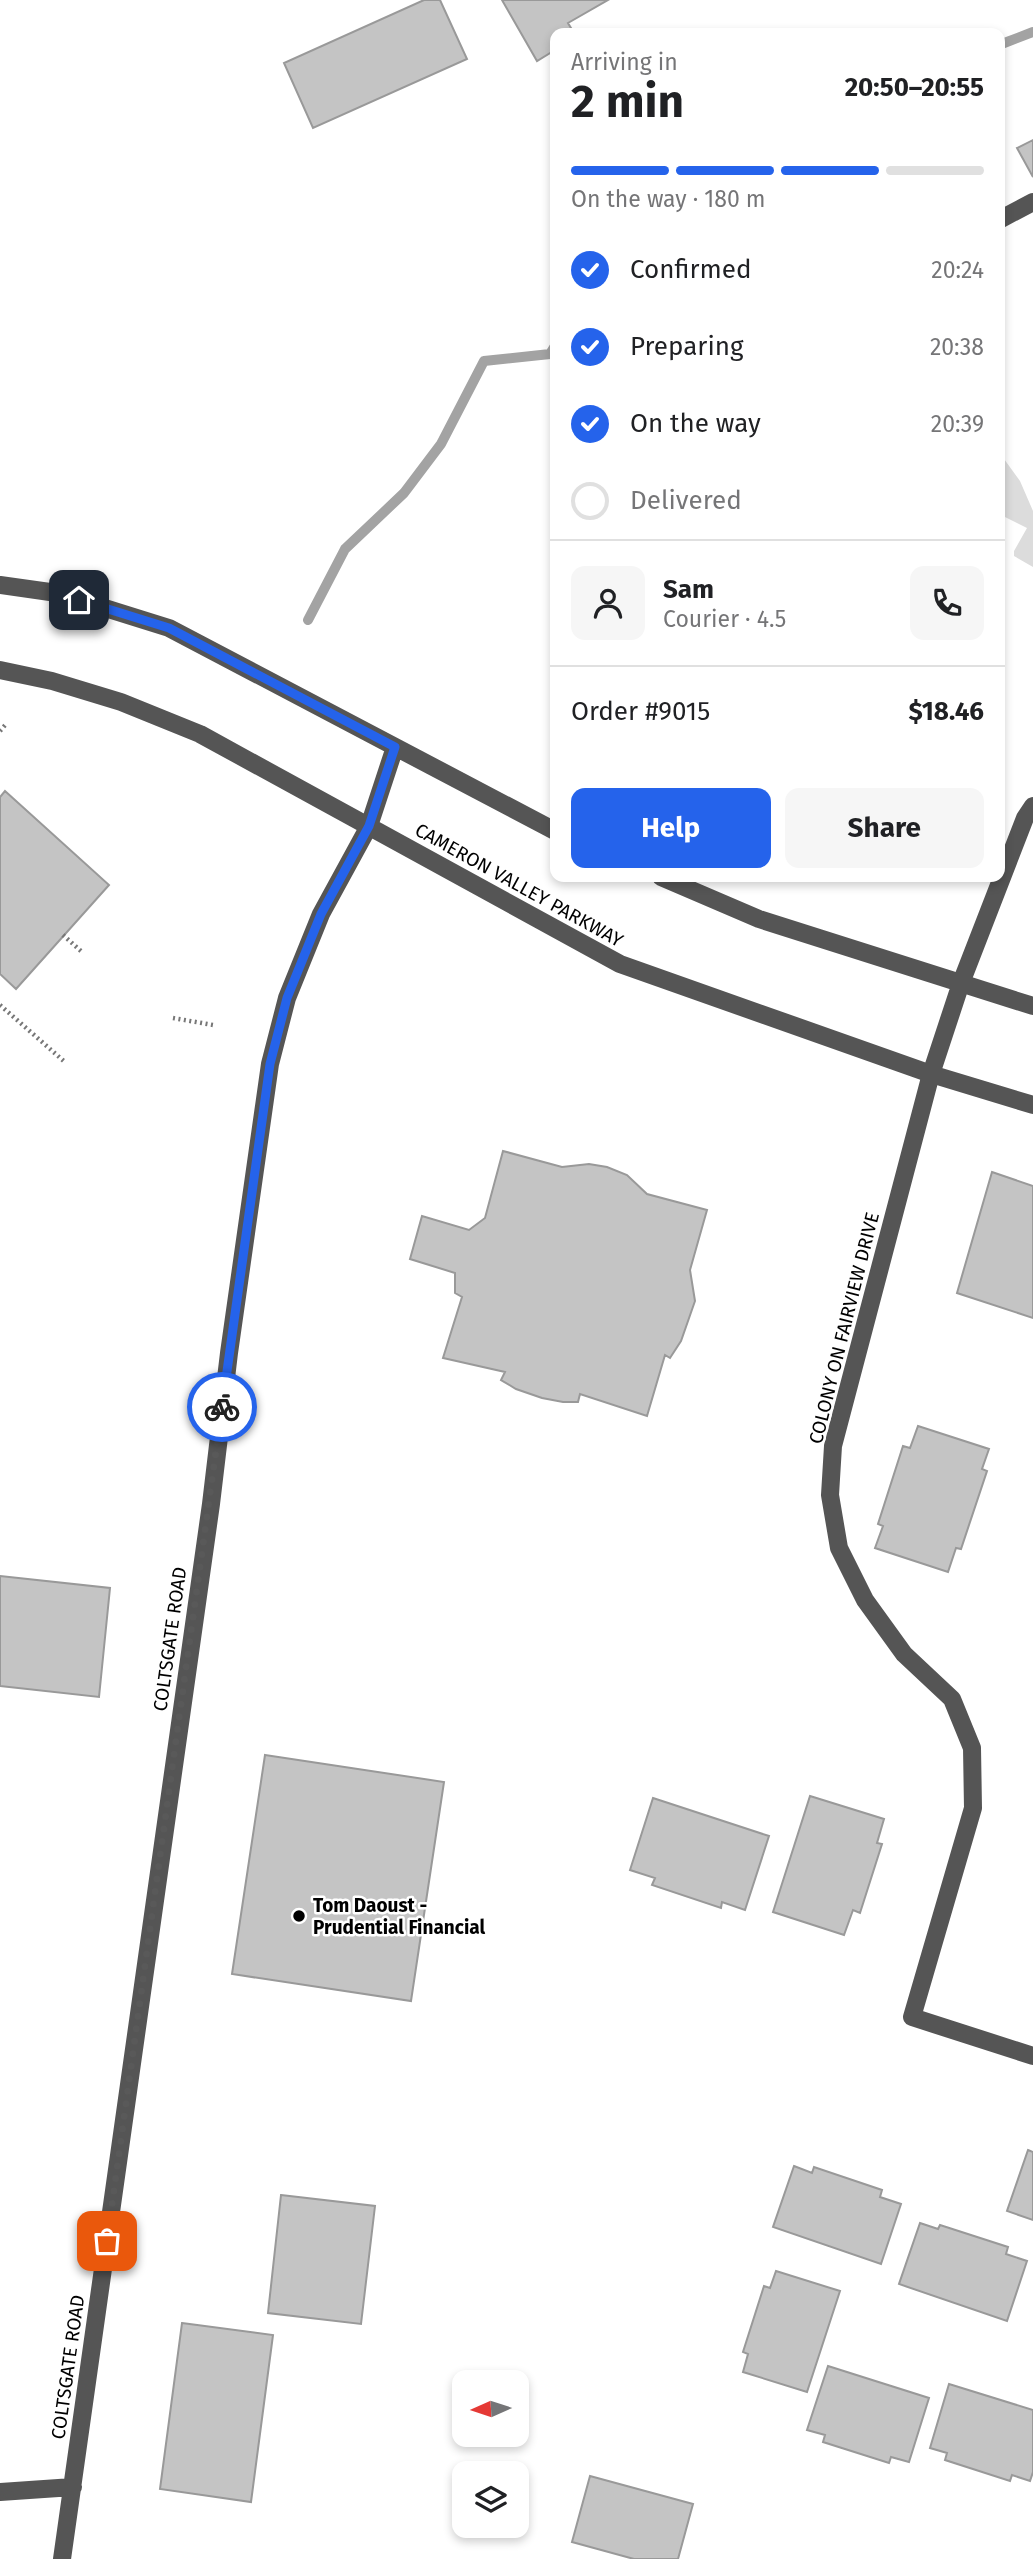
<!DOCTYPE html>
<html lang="en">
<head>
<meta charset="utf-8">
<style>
  body { margin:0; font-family:"Fira Sans",sans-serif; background:#f6f6f6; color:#202124; height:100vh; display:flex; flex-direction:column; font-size:26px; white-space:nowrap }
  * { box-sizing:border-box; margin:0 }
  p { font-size:23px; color:#757577 }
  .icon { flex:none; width:38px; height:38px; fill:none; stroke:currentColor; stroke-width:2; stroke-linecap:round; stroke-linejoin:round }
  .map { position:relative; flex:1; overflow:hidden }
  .side { position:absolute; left:550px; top:28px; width:455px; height:854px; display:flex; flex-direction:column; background:#fff; border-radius:14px; box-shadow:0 4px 10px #0003 }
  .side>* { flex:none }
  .needle { width:46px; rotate:267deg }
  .controls { position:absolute; left:452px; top:2370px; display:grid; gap:14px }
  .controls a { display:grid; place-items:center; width:77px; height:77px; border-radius:14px; background:#fff; box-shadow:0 4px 10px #0003; font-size:35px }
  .pin { position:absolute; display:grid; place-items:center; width:60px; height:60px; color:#fff; margin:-30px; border-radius:14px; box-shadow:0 4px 10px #0006 }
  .courier { position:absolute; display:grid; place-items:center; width:70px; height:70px; margin:-35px; border:5px solid #2563eb; border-radius:50%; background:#fff; color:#222; box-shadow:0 2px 9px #0007 }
  .headline em { font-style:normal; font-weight:700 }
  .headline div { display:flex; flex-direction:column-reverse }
  .headline { display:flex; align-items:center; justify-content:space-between; height:119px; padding:0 21px }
  h1 { font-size:46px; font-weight:700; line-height:52px }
  .bar { display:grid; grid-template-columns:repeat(4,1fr); gap:10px 7px; align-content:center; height:84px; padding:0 21px }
  .bar i { height:9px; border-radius:5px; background:#e0e0e0 }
  .bar .on { background:#2563eb }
  .bar p { grid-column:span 4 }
  .line { display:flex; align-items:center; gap:18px; padding:0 21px; border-top:2px solid #e0e0e0 }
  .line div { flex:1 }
  .round { display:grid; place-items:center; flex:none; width:74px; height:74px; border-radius:14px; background:#f6f6f6 }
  ol { padding:0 21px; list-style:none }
  li { display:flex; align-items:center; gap:21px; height:77px }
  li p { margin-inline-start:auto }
  li .icon { padding:7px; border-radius:50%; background:#2563eb; color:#fff; stroke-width:4 }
  li:last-child { color:#757577 }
  li i { width:38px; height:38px; border:4px solid #e0e0e0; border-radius:50% }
  .button { display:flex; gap:14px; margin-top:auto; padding:14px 21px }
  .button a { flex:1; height:80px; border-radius:14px; background:#2563eb; color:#fff; font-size:28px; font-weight:700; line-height:80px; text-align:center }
  .button a+a { background:#f6f6f6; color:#202124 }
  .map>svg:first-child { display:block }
  .green { fill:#dcdcdc }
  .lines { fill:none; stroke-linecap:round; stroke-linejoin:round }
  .stream { stroke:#a3a3a3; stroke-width:10 }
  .building { fill:#c4c4c4; stroke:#999; stroke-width:2 }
  .path { stroke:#777; stroke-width:4.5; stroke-dasharray:2 3.5; stroke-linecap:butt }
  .minor { stroke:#555; stroke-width:18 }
  .done { stroke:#595959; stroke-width:7; stroke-dasharray:0 12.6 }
  .route { stroke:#2563eb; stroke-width:9 }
  .poi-dot { fill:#000; stroke:#fff; stroke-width:2.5 }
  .labels { text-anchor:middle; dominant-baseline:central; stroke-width:5; stroke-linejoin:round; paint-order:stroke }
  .street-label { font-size:19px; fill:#000; stroke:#fff }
  .poi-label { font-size:19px; font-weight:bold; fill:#000; stroke:#fff; text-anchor:start }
</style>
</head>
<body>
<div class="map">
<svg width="1033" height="2559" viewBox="0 0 1033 2559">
  <rect width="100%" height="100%" fill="#fff"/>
  <path class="green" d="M 999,452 L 1020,481 L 1033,511 L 1033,567 L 1014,556 L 1014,551 L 1027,528 L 999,514 Z"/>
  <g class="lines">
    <path class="stream" d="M 999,45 L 1033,32
      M 308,620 L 345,549 L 404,493 L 441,444 L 484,361 L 550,354 L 555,346"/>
  </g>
  <path class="building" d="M 424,0 L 440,0 L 467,59 L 313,128 L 284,63 Z
    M 502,0 L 608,0 L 568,23 L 574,33 L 555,33 L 555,50 L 537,61 Z
    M 1033,140 L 1033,177 L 1017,148 Z
    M 5,791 L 109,885 L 16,989 L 0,974 L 0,797 Z
    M 503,1151 L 562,1167 L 589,1164 L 607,1167 L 627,1175 L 647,1194 L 707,1210 L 690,1270 L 695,1301 L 681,1341 L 670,1358 L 665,1355 L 647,1416 L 580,1394 L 578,1402 L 563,1402 L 542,1398 L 516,1389 L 501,1380 L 505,1372 L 443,1358 L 462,1297 L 455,1293 L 455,1273 L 410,1259 L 422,1216 L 469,1230 L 485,1218 Z
    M 992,1172 L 1033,1186 L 1033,1318 L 957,1293 Z
    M 918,1426 L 989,1449 L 982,1469 L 987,1471 L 961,1549 L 956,1548 L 948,1572 L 875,1548 L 883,1526 L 878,1524 L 903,1446 L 910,1448 Z
    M 0,1576 L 110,1588 L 99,1697 L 0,1686 Z
    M 265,1755 L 444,1782 L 411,2001 L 232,1974 Z
    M 810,1796 L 884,1819 L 877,1843 L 882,1844 L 860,1913 L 853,1910 L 844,1935 L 773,1912 Z
    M 653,1798 L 769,1836 L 745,1910 L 722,1902 L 721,1908 L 652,1885 L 655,1878 L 630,1870 Z
    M 1028,2150 L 1033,2152 L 1033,2220 L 1007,2211 Z
    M 794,2166 L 812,2173 L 814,2167 L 882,2190 L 880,2197 L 901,2204 L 881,2264 L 773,2227 Z
    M 281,2195 L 375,2206 L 361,2324 L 268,2313 Z
    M 920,2223 L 938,2229 L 940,2225 L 1008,2247 L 1006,2254 L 1027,2261 L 1007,2321 L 899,2284 Z
    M 776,2271 L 840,2291 L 807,2392 L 743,2372 L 748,2354 L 743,2352 L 764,2286 L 770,2288 Z
    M 182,2323 L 273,2335 L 251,2502 L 160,2489 Z
    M 828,2366 L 929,2398 L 909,2462 L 891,2457 L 889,2463 L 823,2442 L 825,2435 L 807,2430 Z
    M 949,2384 L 1033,2410 L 1033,2472 L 1030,2481 L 1012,2475 L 1010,2481 L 945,2460 L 947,2453 L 930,2448 Z
    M 590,2476 L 693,2504 L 678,2559 L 634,2559 L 572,2542 Z"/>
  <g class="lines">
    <path class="path" d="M 0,731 L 7,723
      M 63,935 L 82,952
      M 0,1005 L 66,1063
      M 173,1018 L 213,1025"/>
    <path class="minor" d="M 999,220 L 1033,202
      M 0,585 L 57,593 L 169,628 L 555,831
      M 0,670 L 52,681 L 121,702 L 200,734 L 620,964 L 931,1074 L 1033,1105
      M 1033,806 L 1025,818 L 961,983 L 931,1074 L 833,1446 L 830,1495 L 839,1548 L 865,1600 L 904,1654 L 952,1699 L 972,1748 L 973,1808 L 912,2017 L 1033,2056
      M 661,877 L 759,919 L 1033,1006
      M 0,2492 L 73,2487
      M 62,2559 L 211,1504 L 229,1353 L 270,1064 L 287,998 L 321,914 L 369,826 L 395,747"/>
  </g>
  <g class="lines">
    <path class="done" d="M 107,2241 L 222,1407"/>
    <path class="route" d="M 79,600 L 169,628 L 395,747 L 369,826 L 321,914 L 287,998 L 270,1064 L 222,1407"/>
  </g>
  <circle class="poi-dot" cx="299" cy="1916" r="7"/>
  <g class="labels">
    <g class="street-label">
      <text transform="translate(519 885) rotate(29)">CAMERON VALLEY PARKWAY</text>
      <text transform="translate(844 1328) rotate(-76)">COLONY ON FAIRVIEW DRIVE</text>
      <text transform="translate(170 1639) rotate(-82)">COLTSGATE ROAD</text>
      <text transform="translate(68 2367) rotate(-82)">COLTSGATE ROAD</text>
    </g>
    <g class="poi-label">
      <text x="313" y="1905">Tom Daoust -<tspan x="313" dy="22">Prudential Financial</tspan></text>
    </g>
  </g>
</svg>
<div class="controls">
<a><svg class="needle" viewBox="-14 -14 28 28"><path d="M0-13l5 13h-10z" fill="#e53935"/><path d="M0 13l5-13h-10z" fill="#757577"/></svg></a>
<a><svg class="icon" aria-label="layers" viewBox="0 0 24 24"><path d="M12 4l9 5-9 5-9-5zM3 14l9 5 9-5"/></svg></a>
</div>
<div class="pin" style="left:107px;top:2241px;background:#ea580c"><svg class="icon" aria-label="bag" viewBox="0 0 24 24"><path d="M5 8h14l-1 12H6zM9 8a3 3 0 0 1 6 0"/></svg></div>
<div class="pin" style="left:79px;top:600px;background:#1f2937"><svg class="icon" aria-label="home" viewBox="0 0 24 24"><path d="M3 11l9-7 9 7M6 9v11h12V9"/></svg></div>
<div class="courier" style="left:222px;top:1407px"><svg class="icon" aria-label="bike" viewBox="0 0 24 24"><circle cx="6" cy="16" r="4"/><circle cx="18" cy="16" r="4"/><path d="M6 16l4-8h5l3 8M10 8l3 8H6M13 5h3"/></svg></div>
<section class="side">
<div class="headline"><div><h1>2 min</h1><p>Arriving in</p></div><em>20:50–20:55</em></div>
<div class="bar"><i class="on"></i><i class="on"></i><i class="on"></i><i></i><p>On the way · 180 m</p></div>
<ol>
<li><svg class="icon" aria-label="check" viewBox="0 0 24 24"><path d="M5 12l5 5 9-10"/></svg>Confirmed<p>20:24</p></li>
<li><svg class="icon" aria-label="check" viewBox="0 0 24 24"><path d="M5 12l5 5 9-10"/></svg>Preparing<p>20:38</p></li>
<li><svg class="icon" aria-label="check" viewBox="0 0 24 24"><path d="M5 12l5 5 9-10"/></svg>On the way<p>20:39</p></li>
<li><i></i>Delivered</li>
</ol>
<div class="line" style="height:126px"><a class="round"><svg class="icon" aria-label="person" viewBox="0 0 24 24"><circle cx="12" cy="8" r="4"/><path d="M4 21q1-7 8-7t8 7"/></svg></a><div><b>Sam</b><p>Courier · 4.5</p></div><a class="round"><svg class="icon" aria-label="phone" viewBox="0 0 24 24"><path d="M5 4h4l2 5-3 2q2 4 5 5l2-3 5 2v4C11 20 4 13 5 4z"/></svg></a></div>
<div class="line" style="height:91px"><div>Order #9015</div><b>$18.46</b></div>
<div class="button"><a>Help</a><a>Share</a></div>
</section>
</div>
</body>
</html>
